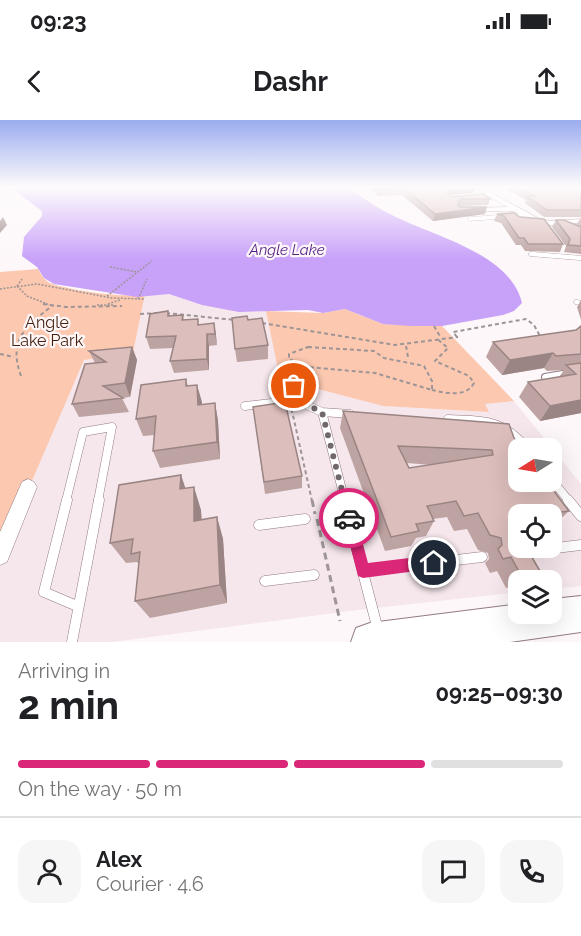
<!DOCTYPE html>
<html lang="en">
<head>
<meta charset="utf-8">
<style>
  body { margin:0; font-family:Raleway,sans-serif; background:#f6f6f6; color:#202124; height:100vh; display:flex; flex-direction:column; font-size:22px; white-space:nowrap }
  * { box-sizing:border-box; margin:0 }
  p { font-size:20px; color:#757577 }
  .icon { flex:none; width:33px; height:33px; fill:none; stroke:currentColor; stroke-width:2; stroke-linecap:round; stroke-linejoin:round }
  .map { position:relative; height:522px; overflow:hidden }
  .details { display:flex; flex-direction:column; background:#fff; flex:1 }
  .details>* { flex:none }
  .needle { width:39px; rotate:259deg }
  .tools { position:absolute; left:508px; top:318px; display:grid; gap:12px }
  .tools a { display:grid; place-items:center; width:54px; height:54px; border-radius:12px; background:#fff; box-shadow:0 6px 24px #0002; font-size:30px }
  .pin { position:absolute; display:grid; place-items:center; width:51px; height:51px; color:#fff; margin:-26px; border:3px solid #fff; border-radius:50%; box-shadow:0 2px 6px #0007 }
  .courier { position:absolute; display:grid; place-items:center; width:60px; height:60px; margin:-30px; border:4px solid #db2777; border-radius:50%; background:#fff; color:#222; box-shadow:0 2px 8px #0007 }
  .summary em { font-style:normal; font-weight:700 }
  .summary div { display:flex; flex-direction:column-reverse }
  .summary { display:flex; align-items:center; justify-content:space-between; height:102px; padding:0 18px }
  h1 { font-size:39px; font-weight:700; line-height:45px }
  .bar { display:grid; grid-template-columns:repeat(4,1fr); gap:9px 6px; align-content:center; height:72px; padding:0 18px }
  .bar i { height:8px; border-radius:4px; background:#e0e0e0 }
  .bar .current { background:#db2777 }
  .bar p { grid-column:span 4 }
  .line { display:flex; align-items:center; gap:15px; padding:0 18px; border-top:2px solid #e0e0e0 }
  .line div { flex:1 }
  .round { display:grid; place-items:center; flex:none; width:63px; height:63px; border-radius:18px; background:#f6f6f6 }
  .status { display:flex; justify-content:space-between; align-items:center; height:42px; padding:0 30px; background:#fff; direction:ltr }
  .status svg { height:16px; fill:currentColor }
  header { display:flex; justify-content:space-between; align-items:center; height:78px; padding:0 18px; background:#fff; font-size:27px; font-weight:700 }
  .map>svg:first-child { display:block }
  .built { fill:#f6e7ec; fill-rule:evenodd }
  .green { fill:#fcc8af }
  .water { fill:#c8a1f9 }
  .lines { fill:none; stroke-linecap:round; stroke-linejoin:round }
  .lane-far4-casing { stroke:#947a83; stroke-width:4.5 }
  .lane-far3-casing { stroke:#947a83; stroke-width:5 }
  .lane-far2-casing { stroke:#947a83; stroke-width:8 }
  .lane-far1-casing { stroke:#947a83; stroke-width:9 }
  .lane-casing { stroke:#947a83; stroke-width:11 }
  .street-casing { stroke:#947a83; stroke-width:1 }
  .primary-casing { stroke:#947a83; stroke-width:2 }
  .path-far2 { stroke:#9d9597; stroke-width:1.5; stroke-dasharray:2 1.5; stroke-linecap:butt }
  .path-far1 { stroke:#9d9597; stroke-width:2; stroke-dasharray:4 3; stroke-linecap:butt }
  .path { stroke:#9d9597; stroke-width:3; stroke-dasharray:7 4.5; stroke-linecap:butt }
  .lane-far4 { stroke:#fff; stroke-width:4 }
  .lane-far3 { stroke:#fff; stroke-width:4.5 }
  .lane-far2 { stroke:#fff; stroke-width:6 }
  .lane-far1 { stroke:#fff; stroke-width:8 }
  .lane { stroke:#fff; stroke-width:10 }
  .street { fill:#fff; fill-rule:evenodd }
  .primary { fill:#fff; fill-rule:evenodd }
  .wall { fill:#bda3a2; fill-rule:evenodd }
  .shaded-wall { fill:#9a8584 }
  .building { fill:#dcbebc; stroke:#9a8584; stroke-width:1.5; fill-rule:evenodd }
  .route { fill:#db2777 }
  .done { stroke:#71686b; stroke-width:6; stroke-dasharray:0 10.8 }
  .labels { text-anchor:middle; dominant-baseline:central; stroke-width:4.5; stroke-linejoin:round; paint-order:stroke }
  .far-water-label { font-size:15px; font-style:italic; fill:#541f83; stroke:#fdf7f9 }
  .park-label { font-size:16px; fill:#431f0c; stroke:#fdf7f9 }
</style>
</head>
<body>
<div class="status"><b>09:23</b><svg viewBox="0 0 49 12"><path d="M0 12V9h3v3zM5 12V6h3v6zM10 12V3h3v9zM15 12V0h3v12zM26 1h20v11H26zM47 4h2v5h-2z"/></svg></div>
<header><svg class="icon" aria-label="back" viewBox="0 0 24 24"><path d="M15 5l-7 7 7 7"/></svg>Dashr<svg class="icon" aria-label="share" viewBox="0 0 24 24"><path d="M12 15V3M7 8l5-5 5 5M5 13v7h14v-7"/></svg></header>
<div class="map">
<svg width="581" height="522" viewBox="0 0 581 522">
  <rect width="100%" height="100%" fill="#fdf7f9"/>
  <path class="built" d="M 145,174 L 169,174 L 202,185 L 249,192 L 266,191 L 282,264 L 295,263 L 384,286 L 488,292 L 484,284 L 514,281 L 581,364 L 581,466 L 552,469 L 552,460 L 519,460 L 519,472 L 358,490 L 112,522 L 0,522 L 0,435 L 28,367 L 84,240 L 133,233 ZM 519,328 L 552,328 L 552,362 L 519,362 ZM 519,394 L 552,394 L 552,428 L 519,428 Z"/>
  <path class="green" d="M 38,149 C 41,154 44,160 50,163 C 67,170 128,179 145,174 L 133,233 L 84,240 L 0,435 L 0,152 Z
    M 345,189 L 383,204 L 442,206 L 514,281 L 485,284 L 489,292 L 383,286 L 295,263 L 281,264 L 266,191 L 323,193 Z"/>
  <path class="water" d="M 10,67 L 347,67 C 361,76 375,87 390,94 C 431,116 510,132 522,183 L 514,191 L 503,195 L 442,206 L 410,206 L 383,204 L 345,189 L 323,193 L 308,190 L 239,192 L 202,185 L 169,174 L 137,177 L 54,164 L 44,158 L 37,147 L 22,136 L 24,117 L 42,96 L 42,91 Z"/>
  <g class="lines">
    <g class="lane-far4-casing">
      <path id="lane-far4" d="M 470,99 L 524,95"/>
    </g>
    <g class="lane-far3-casing">
      <path id="lane-far3" d="M 531,134 L 581,138
        M 576,182 L 581,183"/>
    </g>
    <g class="lane-far2-casing">
      <path id="lane-far2" d="M 545,257 L 581,251
        M 294,266 L 296,271"/>
    </g>
    <g class="lane-far1-casing">
      <path id="lane-far1" d="M 296,269 L 302,283 L 322,292
        M 245,286 L 280,282
        M 448,299 C 485,301 501,298 527,328
        M 552,360 L 569,381
        M 66,381 L 83,312 L 112,307 L 98,381
        M 345,381 L 322,292 L 350,294"/>
    </g>
    <g class="lane-casing">
      <path id="lane" d="M 67,380 L 44,472 L 77,486
        M 344,380 L 378,510
        M 568,380 L 581,396
        M 259,405 L 305,399
        M 531,431 L 581,425
        M 363,451 L 482,437
        M 265,461 L 314,455
        M 72,522 L 99,380"/>
    </g>
    <g class="street-casing">
      <path id="street" d="M 474,67 L 481,67 L 538,98 L 550,101 L 581,99 L 581,103 L 550,105 L 533,102 L 514,91 L 465,92 L 465,88 L 468,88 L 507,87 Z
        M 28,359 L 34,362 L 37,367 L 7,442 L 0,445 L 0,412 L 22,362 Z"/>
    </g>
    <g class="primary-casing">
      <path id="primary" d="M 581,476 L 581,512 L 510,522 L 351,522 L 356,508 L 370,503 L 519,484 L 519,494 L 552,494 L 552,479 Z"/>
    </g>
    <path class="path-far2" d="M 110,147 L 137,152
      M 17,166 L 27,176 L 50,185
      M 17,166 L 22,159
      M 0,169 L 37,164 L 112,178 L 144,179
      M 107,176 L 152,141
      M 138,179 L 147,159
      M 108,184 L 120,180
      M 97,185 L 114,185"/>
    <path class="path-far1" d="M 43,184 L 66,187 L 122,186
      M 166,193 L 235,200
      M 140,194 L 158,193
      M 262,203 L 395,225 L 458,217
      M 434,206 L 441,218
      M 457,217 L 453,212 L 526,199 L 534,205 L 540,216
      M 406,226 L 408,237
      M 308,227 L 374,231 L 384,238 L 424,246 L 432,261 L 432,270 L 375,253 L 308,247 L 289,239 L 289,234 Z
      M 0,234 L 14,237
      M 21,256 C 8,220 25,207 52,186
      M 294,256 L 302,248
      M 432,270 C 446,273 466,278 474,263 L 469,256 L 435,241 L 448,228 L 436,218
      M 290,282 L 312,381"/>
    <path class="path" d="M 312,380 L 315,394
      M 317,399 L 340,501"/>
    <use href="#lane-far4" class="lane-far4"/>
    <use href="#lane-far3" class="lane-far3"/>
    <use href="#lane-far2" class="lane-far2"/>
    <use href="#lane-far1" class="lane-far1"/>
    <use href="#lane" class="lane"/>
    <use href="#street" class="street"/>
    <use href="#primary" class="primary"/>
  </g>
  <path class="wall" d="M 369,67 L 475,67 L 473,73 L 449,75 L 450,77 L 490,79 L 488,85 L 458,86 L 460,87 L 485,94 L 433,101 L 402,75 L 378,76 Z
    M 503,67 L 581,67 L 581,97 L 544,97 L 525,83 L 526,80 Z
    M 514,93 L 563,124 L 560,132 L 525,131 L 521,125 L 516,125 L 501,103 L 494,101 L 497,94 Z
    M 581,98 L 581,134 L 564,132 L 566,126 L 552,107 L 556,100 L 576,105 L 580,99 Z
    M 581,180 L 581,200 L 577,187 Z
    M 168,191 L 170,196 L 183,195 L 184,200 L 200,205 L 214,203 L 217,225 L 209,226 L 209,250 L 174,253 L 170,241 L 173,228 L 150,229 L 146,217 Z
    M 248,200 L 268,225 L 268,239 L 237,242 L 235,229 Z
    M 581,206 L 581,293 L 540,301 L 519,277 L 528,262 L 559,257 L 564,250 L 547,251 L 544,248 L 502,255 L 486,237 L 493,222 L 576,210 Z
    M 132,227 L 137,240 L 130,277 L 122,278 L 129,292 L 79,297 L 72,284 L 95,243 L 89,231 Z
    M 186,259 L 188,266 L 197,265 L 202,285 L 215,283 L 218,301 L 220,339 L 160,348 L 153,331 L 154,315 L 143,316 L 136,299 Z
    M 253,287 L 302,356 L 302,368 L 265,374 Z
    M 343,291 L 514,318 L 569,391 L 552,407 L 552,394 L 519,394 L 519,428 L 541,432 L 533,439 L 540,451 L 528,460 L 519,460 L 519,465 L 506,468 L 497,451 L 490,453 L 485,443 L 489,439 L 488,433 L 478,430 L 467,409 L 454,411 L 447,397 L 433,399 L 434,401 L 426,416 L 416,418 L 411,426 L 385,431 L 340,308 ZM 407,343 L 432,345 L 409,348 Z
    M 181,355 L 185,368 L 201,390 L 202,400 L 217,397 L 223,419 L 227,483 L 150,498 L 135,481 L 139,445 L 137,442 L 126,443 L 110,423 Z"/>
  <path class="shaded-wall" d="M 470,67 L 475,67 L 473,73 L 448,75 L 447,72 L 450,69 Z
    M 487,87 L 485,94 L 433,101 L 435,94 Z
    M 3,97 L 7,105 L 0,113 L 0,101 Z
    M 214,203 L 216,215 L 217,225 L 215,214 Z
    M 207,214 L 209,226 L 209,250 L 207,239 Z
    M 132,227 L 137,240 L 130,277 L 125,263 Z
    M 553,233 L 544,248 L 502,255 L 510,240 Z
    M 197,265 L 202,282 L 202,303 L 198,285 Z
    M 581,280 L 581,293 L 540,301 L 550,286 Z
    M 215,283 L 218,301 L 220,339 L 217,322 Z
    M 181,355 L 189,379 L 180,369 Z
    M 194,367 L 201,390 L 202,423 L 194,401 Z
    M 217,397 L 223,419 L 227,483 L 220,465 Z"/>
  <path class="building" d="M 376,67 L 470,67 L 450,69 L 447,72 L 450,77 L 483,74 L 490,79 L 460,79 L 458,85 L 460,87 L 487,87 L 435,94 L 404,68 L 379,70 Z
    M 517,67 L 581,67 L 581,90 L 547,90 L 527,77 L 534,76 Z
    M 514,93 L 520,97 L 544,99 L 563,124 L 528,124 L 524,118 L 519,118 L 504,96 L 497,94 Z
    M 556,100 L 564,100 L 581,107 L 581,126 L 568,125 L 570,119 Z
    M 168,191 L 168,196 L 183,195 L 182,200 L 198,199 L 198,205 L 214,203 L 215,214 L 207,214 L 207,239 L 170,241 L 176,216 L 146,217 L 150,194 Z
    M 247,196 L 248,200 L 262,198 L 268,225 L 235,229 L 232,198 Z
    M 581,206 L 581,234 L 556,236 L 553,233 L 510,240 L 493,222 L 576,210 Z
    M 132,227 L 125,263 L 103,266 L 123,278 L 72,284 L 85,244 L 106,242 L 89,231 Z
    M 581,243 L 581,280 L 550,286 L 528,262 L 576,254 L 566,245 Z
    M 186,259 L 186,266 L 197,265 L 198,285 L 215,283 L 217,322 L 153,331 L 156,296 L 136,299 L 141,265 Z
    M 285,282 L 302,356 L 264,362 L 253,287 Z
    M 343,291 L 509,304 L 514,318 L 522,328 L 519,328 L 519,362 L 547,362 L 569,391 L 546,394 L 541,388 L 516,393 L 519,398 L 519,428 L 538,428 L 541,432 L 530,434 L 540,451 L 521,455 L 511,437 L 503,439 L 498,429 L 502,425 L 501,418 L 490,415 L 478,393 L 464,396 L 456,381 L 427,386 L 434,401 L 416,404 L 419,411 L 391,417 ZM 398,326 L 492,330 L 493,335 L 409,348 Z
    M 181,355 L 180,369 L 194,367 L 194,401 L 217,397 L 220,465 L 135,481 L 140,432 L 131,434 L 133,419 L 110,423 L 119,365 Z"/>
  <linearGradient id="sky" x2="0" y2="1"><stop stop-color="#9bacef"/><stop offset="0.48" stop-color="#fefbfc"/><stop offset="1" stop-color="#fefbfc" stop-opacity="0"/></linearGradient>
  <rect width="581" height="140" fill="url(#sky)"/>
  <path class="route" d="M 349,392 L 356,398 L 368,443 L 434,435 L 439,438 L 441,443 L 439,448 L 363,458 L 358,456 L 343,398 Z"/>
  <g class="lines">
    <path class="done" d="M 294,266 L 302,283 L 322,292 L 349,398"/>
  </g>
  <g class="labels">
    <g class="far-water-label">
      <text x="287" y="130">Angle Lake</text>
    </g>
    <g class="park-label">
      <text x="47" y="202">Angle<tspan x="47" dy="18">Lake Park</tspan></text>
    </g>
  </g>
</svg>
<div class="tools">
<a><svg class="needle" viewBox="-14 -14 28 28"><path d="M0-13l5 13h-10z" fill="#e53935"/><path d="M0 13l5-13h-10z" fill="#757577"/></svg></a>
<a><svg class="icon" aria-label="locate" viewBox="0 0 24 24"><circle cx="12" cy="12" r="6"/><path d="M12 2v4M12 18v4M2 12h4M18 12h4"/></svg></a>
<a><svg class="icon" aria-label="layers" viewBox="0 0 24 24"><path d="M12 4l9 5-9 5-9-5zM3 14l9 5 9-5"/></svg></a>
</div>
<div class="pin" style="left:294px;top:266px;background:#ea580c"><svg class="icon" aria-label="bag" viewBox="0 0 24 24"><path d="M5 8h14l-1 12H6zM9 8a3 3 0 0 1 6 0"/></svg></div>
<div class="pin" style="left:434px;top:443px;background:#1f2937"><svg class="icon" aria-label="home" viewBox="0 0 24 24"><path d="M3 11l9-7 9 7M6 9v11h12V9"/></svg></div>
<div class="courier" style="left:349px;top:398px"><svg class="icon" aria-label="car" viewBox="0 0 24 24"><path d="M5 17H2v-5l4-1 3-4h7l3 4 3 1v5h-3M9 17h6M6 11h13"/><circle cx="7" cy="17" r="2"/><circle cx="17" cy="17" r="2"/></svg></div>
</div>
<section class="details">
<div class="summary"><div><h1>2 min</h1><p>Arriving in</p></div><em>09:25–09:30</em></div>
<div class="bar"><i class="current"></i><i class="current"></i><i class="current"></i><i></i><p>On the way · 50 m</p></div>
<div class="line" style="height:108px"><a class="round"><svg class="icon" aria-label="person" viewBox="0 0 24 24"><circle cx="12" cy="8" r="4"/><path d="M4 21q1-7 8-7t8 7"/></svg></a><div><b>Alex</b><p>Courier · 4.6</p></div><a class="round"><svg class="icon" aria-label="chat" viewBox="0 0 24 24"><path d="M4 5h16v11H9l-5 4z"/></svg></a><a class="round"><svg class="icon" aria-label="phone" viewBox="0 0 24 24"><path d="M5 4h4l2 5-3 2q2 4 5 5l2-3 5 2v4C11 20 4 13 5 4z"/></svg></a></div>
</section>
</body>
</html>
